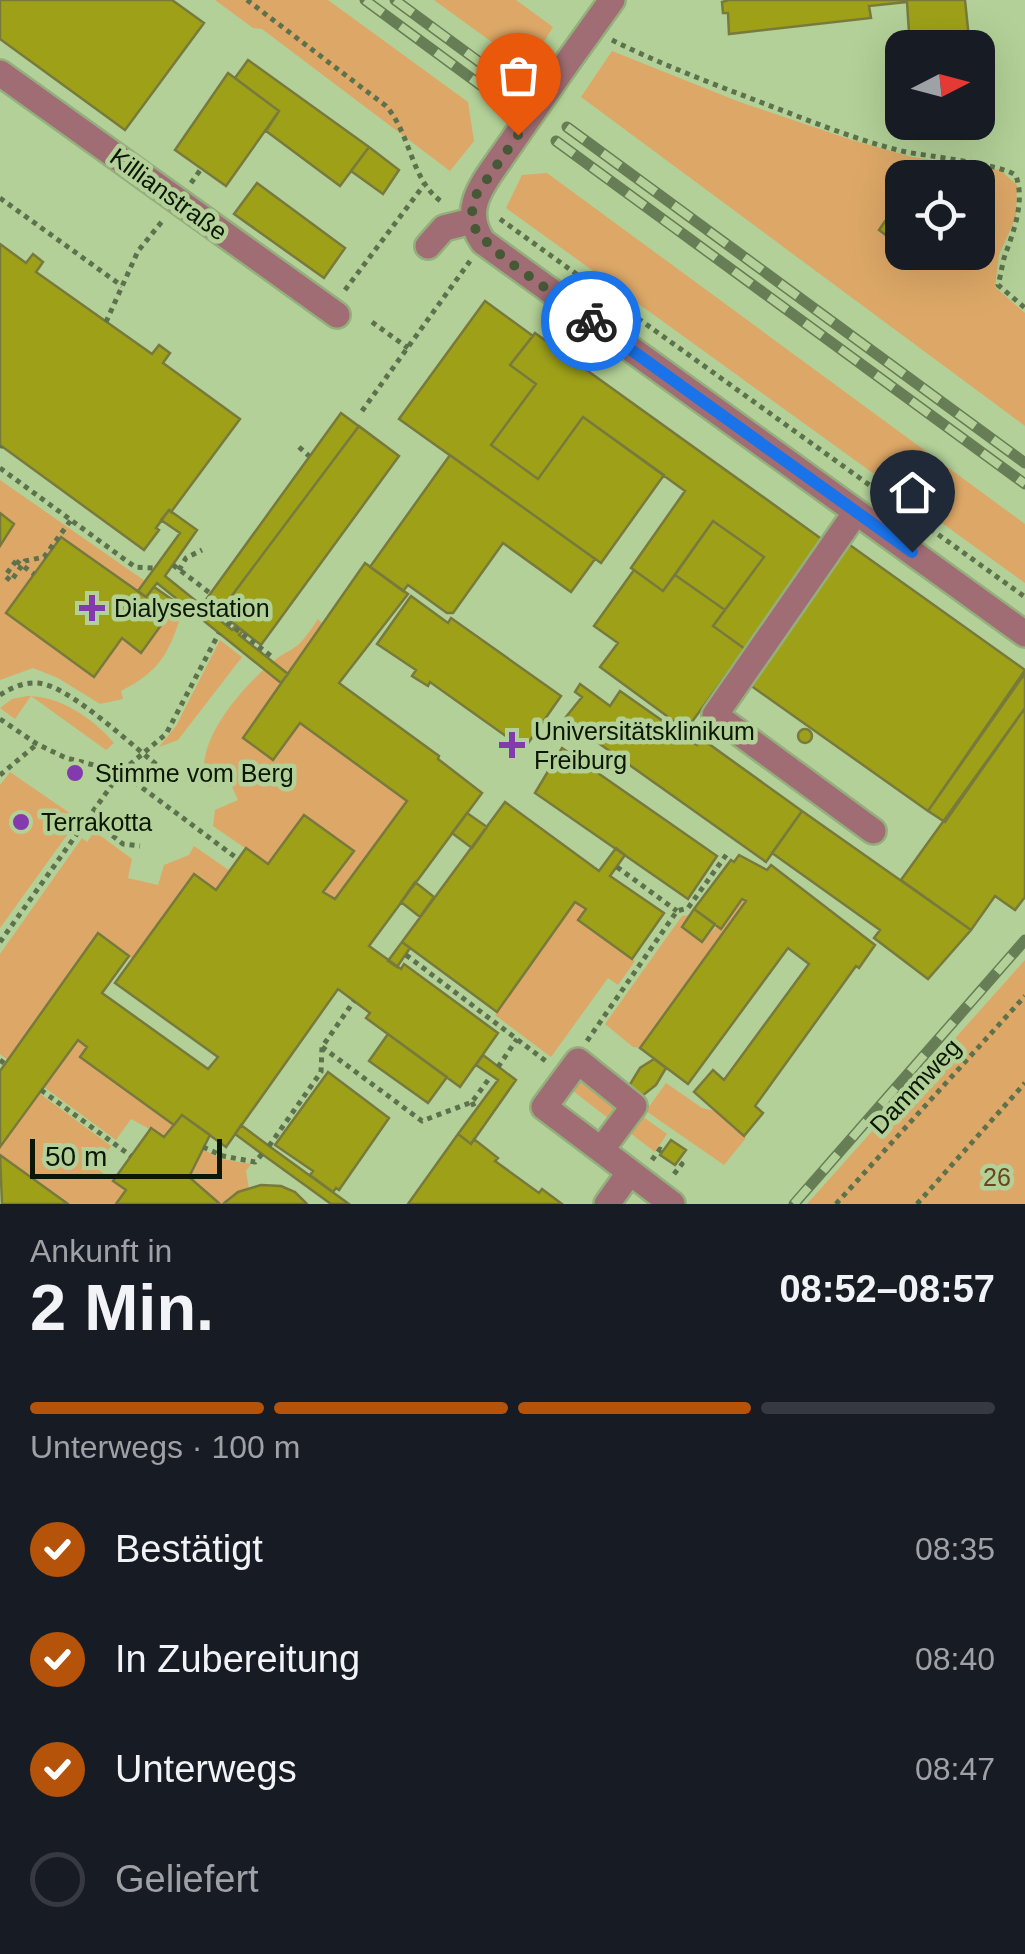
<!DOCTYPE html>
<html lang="de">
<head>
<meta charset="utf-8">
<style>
  body { margin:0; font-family:Helvetica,sans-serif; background:#20242c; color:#f1f3f6; height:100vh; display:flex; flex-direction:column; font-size:38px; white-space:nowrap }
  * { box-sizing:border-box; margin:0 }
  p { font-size:32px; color:#9ea1a6 }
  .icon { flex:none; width:55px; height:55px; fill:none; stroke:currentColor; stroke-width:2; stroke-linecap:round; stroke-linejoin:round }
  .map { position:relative; height:1204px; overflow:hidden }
  .sheet { display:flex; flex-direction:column; background:#171b24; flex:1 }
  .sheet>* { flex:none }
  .needle { width:65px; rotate:84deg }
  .tools { position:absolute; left:885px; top:30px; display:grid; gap:20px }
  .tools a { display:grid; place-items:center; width:110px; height:110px; border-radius:20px; background:#171b24; box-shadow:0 10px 40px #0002; font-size:50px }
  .scale { position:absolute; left:30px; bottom:25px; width:192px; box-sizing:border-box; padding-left:10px; border:5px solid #0d1804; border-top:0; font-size:28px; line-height:35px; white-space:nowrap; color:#0d1804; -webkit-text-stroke:8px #b2d097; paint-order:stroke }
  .pin { position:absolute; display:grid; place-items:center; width:85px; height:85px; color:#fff; margin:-102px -42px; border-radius:50% 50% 50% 0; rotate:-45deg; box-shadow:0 0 10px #0007 }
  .pin .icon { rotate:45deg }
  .courier { position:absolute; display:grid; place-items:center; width:100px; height:100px; margin:-50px; border:8px solid #1a73e8; border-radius:50%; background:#fff; color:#222; box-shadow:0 2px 12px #0007 }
  .overview em { font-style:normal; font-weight:800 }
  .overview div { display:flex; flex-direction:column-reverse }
  .overview { display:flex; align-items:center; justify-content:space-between; height:170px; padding:0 30px }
  h1 { font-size:65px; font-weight:800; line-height:75px }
  .bar { display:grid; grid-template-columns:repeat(4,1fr); gap:15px 10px; align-content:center; height:120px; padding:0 30px }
  .bar i { height:12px; border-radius:8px; background:#363941 }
  .bar .current { background:#b45309 }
  .bar p { grid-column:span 4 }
  ol { padding:0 30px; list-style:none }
  li { display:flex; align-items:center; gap:30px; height:110px }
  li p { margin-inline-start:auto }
  li .icon { padding:10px; border-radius:50%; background:#b45309; color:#fff; stroke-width:4 }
  li:last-child { color:#9ea1a6 }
  li i { width:55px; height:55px; border:5px solid #363941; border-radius:50% }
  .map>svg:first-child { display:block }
  .green { fill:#dda867; fill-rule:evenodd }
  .building { fill:#9ea118; stroke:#787a3d; stroke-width:2.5 }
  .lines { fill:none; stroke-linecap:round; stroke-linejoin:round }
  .minor-casing { stroke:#94af7d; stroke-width:30 }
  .path { stroke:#5d724c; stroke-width:5; stroke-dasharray:5 5; stroke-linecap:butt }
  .minor { stroke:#9f6d73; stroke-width:25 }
  .rail-casing { stroke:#677d55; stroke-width:11 }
  .rail { stroke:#b2d097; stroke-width:8; stroke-dasharray:22; stroke-linecap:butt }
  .minor-bridge-casing { stroke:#94af7d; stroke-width:30; stroke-linecap:butt }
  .path-bridge { stroke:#5d724c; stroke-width:5; stroke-dasharray:5 5; stroke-linecap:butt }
  .minor-bridge { stroke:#9f6d73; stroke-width:25 }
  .done { stroke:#475837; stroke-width:10; stroke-dasharray:0 18 }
  .route { stroke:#1a73e8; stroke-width:12 }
  .poi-dot { fill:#833aac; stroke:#b2d097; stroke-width:4 }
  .labels { text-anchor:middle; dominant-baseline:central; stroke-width:9; stroke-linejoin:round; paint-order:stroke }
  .street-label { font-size:25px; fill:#0d1804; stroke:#b2d097 }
  .poi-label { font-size:25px; fill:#0d1804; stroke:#b2d097; text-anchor:start }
  .park-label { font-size:25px; fill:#66471e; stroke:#b2d097 }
</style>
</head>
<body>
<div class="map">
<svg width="1025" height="1204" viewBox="0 0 1025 1204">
  <rect width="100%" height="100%" fill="#b2d097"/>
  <path class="green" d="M 215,0 L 328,0 L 468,102 L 474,141 L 450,171 L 262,29 L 253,28 Z
    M 434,0 L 516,0 L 553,27 L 532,61 L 504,51 Z
    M 612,51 L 737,101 L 852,140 L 912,157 L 1000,170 L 1017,185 L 1016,217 L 999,255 L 995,287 L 1025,313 L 1025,426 L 581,97 ZM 902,178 L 978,178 L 978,252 L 902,252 Z
    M 547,173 L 1025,524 L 1025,583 L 506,208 L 522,175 Z
    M 0,480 L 145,581 L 138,591 L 61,537 L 7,612 L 122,638 L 141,652 L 177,603 L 183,609 C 170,651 162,670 121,691 L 123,699 L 100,704 L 58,678 L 33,668 L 0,680 Z
    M 318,619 L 323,624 L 243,738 L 273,760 L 300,723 L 407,801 L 335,899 L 323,892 L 353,850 L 304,815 L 268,864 L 213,826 L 215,810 L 238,800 L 228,778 L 208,787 C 188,745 247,681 279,657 C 285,652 293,650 299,644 C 306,637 312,628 318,619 Z
    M 220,640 L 242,657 L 178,740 L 159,747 L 176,726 Z
    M 27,696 C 60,696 93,718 114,743 L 106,750 L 31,696 L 15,719 L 0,708 L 12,699 Z
    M 10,772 L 74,816 L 75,824 L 0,928 L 0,785 Z
    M 90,828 L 132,859 L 128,878 L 158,885 L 164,865 L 189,855 L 194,846 L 230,871 L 216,890 L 193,874 L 132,959 L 98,934 L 8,1060 L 0,1054 L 0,954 L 82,838 L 87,842 L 91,836 L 87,832 Z
    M 742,899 L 746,901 L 640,1048 L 633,1047 L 605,1024 L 682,916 L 690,915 L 682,928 L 702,942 Z
    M 575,902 L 586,909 L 579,920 L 635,961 L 618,985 L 608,978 L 551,1057 L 495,1015 Z
    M 1025,960 L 1025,1204 L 807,1204 Z
    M 78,1040 L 87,1047 L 81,1057 L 174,1125 L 164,1137 L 131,1119 L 116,1140 L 44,1087 Z
    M 582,1079 L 618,1107 L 613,1122 L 568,1087 Z
    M 666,1083 L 702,1108 L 716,1111 L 746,1138 L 724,1165 L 646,1111 Z
    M 39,1093 L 111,1146 L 96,1168 L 126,1190 L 116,1204 L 68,1204 L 0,1155 L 0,1147 Z
    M 642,1116 L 667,1134 L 655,1152 L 630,1133 Z
    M 202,1149 L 222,1159 L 251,1164 L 246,1171 L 249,1189 L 220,1204 L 189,1177 Z"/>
  <path class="building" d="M 0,0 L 172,0 L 204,23 L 125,130 L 0,39 Z
    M 729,0 L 965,0 L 970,48 L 910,48 L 907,2 L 869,6 L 871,18 L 729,34 L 728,13 L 723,13 L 722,2 Z
    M 248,60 L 369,147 L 340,186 L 266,131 L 279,111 L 235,78 Z
    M 228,73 L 279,111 L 226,186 L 175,150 Z
    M 369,147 L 399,170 L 383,194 L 351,171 Z
    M 257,183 L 345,248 L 324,278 L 234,214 Z
    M 888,217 L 902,228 L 902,240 L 899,245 L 879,230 Z
    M 0,244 L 26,263 L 33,254 L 43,262 L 36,272 L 152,354 L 159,345 L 170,353 L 163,363 L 240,419 L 171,512 L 169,510 L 156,528 L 159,530 L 144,550 L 0,445 Z
    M 485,301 L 533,336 L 510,365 L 536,384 L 491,445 L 538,479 L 583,417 L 664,475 L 601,563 L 399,419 Z
    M 535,333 L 823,540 L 745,649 L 713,626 L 764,557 L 713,521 L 663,591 L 631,568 L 685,491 L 583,417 L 538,479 L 491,445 L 536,384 L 510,365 Z
    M 341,413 L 399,456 L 261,645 L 205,601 Z
    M 359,426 L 399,456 L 261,645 L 228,619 L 239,604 L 230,598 Z
    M 450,455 L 595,559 L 571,592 L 503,543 L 453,613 L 447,613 L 408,585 L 403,591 L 370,567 Z
    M 169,510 L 197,530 L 165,576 L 232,630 L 236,625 L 243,631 L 239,635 L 288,674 L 281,683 L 157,583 L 146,597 L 138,591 L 180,533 L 161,520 Z
    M 0,513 L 14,524 L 0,546 Z
    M 713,521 L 764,557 L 725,610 L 675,575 Z
    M 61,537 L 146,597 L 154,587 L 177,603 L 141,653 L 122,638 L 94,677 L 6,613 Z
    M 847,543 L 1025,670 L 928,811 L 750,685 Z
    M 365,563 L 408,594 L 339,683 L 439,756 L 438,759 L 482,793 L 369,946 L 401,969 L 404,964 L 498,1033 L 460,1087 L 366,1018 L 370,1013 L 338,989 L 226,1147 L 182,1115 L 174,1125 L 80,1057 L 87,1047 L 78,1040 L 0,1147 L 0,1071 L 98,933 L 129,956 L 102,993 L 208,1069 L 218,1057 L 115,983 L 194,874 L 216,890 L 246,848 L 268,864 L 304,815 L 354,851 L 323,892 L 335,899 L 407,801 L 300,723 L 273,760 L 243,738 Z
    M 634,570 L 663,591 L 675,575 L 725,610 L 713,626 L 745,649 L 686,730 L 600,667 L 618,643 L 594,626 Z
    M 411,596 L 448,623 L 451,618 L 561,696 L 524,749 L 430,682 L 428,686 L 412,676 L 416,670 L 377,644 Z
    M 1025,673 L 1025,708 L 945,822 L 928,811 Z
    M 580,684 L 610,706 L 620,691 L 697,745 L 702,739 L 802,811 L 766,862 L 576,727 L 578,725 L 566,717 L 582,697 L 575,692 Z
    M 1025,708 L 1025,897 L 1015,910 L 995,896 L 971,930 L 901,880 Z
    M798 736a7 7 0 1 1 14 0a7 7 0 1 1-14 0Z
    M 562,748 L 717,856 L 688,899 L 535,793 Z
    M 505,802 L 599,871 L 616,848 L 625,855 L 610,876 L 664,913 L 632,959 L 578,920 L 586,909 L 575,902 L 497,1012 L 402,942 Z
    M 802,811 L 971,930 L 928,979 L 874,938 L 880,930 L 772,853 Z
    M 467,813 L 487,827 L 472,848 L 452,833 Z
    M 739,855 L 767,870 L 771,865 L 875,945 L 859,968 L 856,966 L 755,1106 L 763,1113 L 744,1136 L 694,1092 L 713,1070 L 724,1080 L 809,964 L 788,948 L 688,1084 L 640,1048 L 746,901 L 742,899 L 721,929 L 694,909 L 731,860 L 734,862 Z
    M 415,882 L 434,897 L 420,917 L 401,902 Z
    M 694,909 L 715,924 L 702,942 L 682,927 Z
    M 402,942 L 410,948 L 397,967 L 388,961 Z
    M 388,1034 L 447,1077 L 428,1103 L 369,1061 Z
    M 483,1055 L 516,1080 L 471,1144 L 458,1134 L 498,1080 L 476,1065 Z
    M 654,1059 L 666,1068 L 656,1085 L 642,1096 L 629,1086 L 640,1068 Z
    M 328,1072 L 389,1118 L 339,1190 L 336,1188 L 333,1192 L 310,1175 L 313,1171 L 275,1145 Z
    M 182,1115 L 210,1135 L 189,1177 L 220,1204 L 116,1204 L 126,1190 L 113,1181 L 149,1131 L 151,1128 L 164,1137 Z
    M 241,1125 L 269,1146 L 349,1204 L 331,1204 L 262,1154 L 235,1134 Z
    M 458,1134 L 471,1144 L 474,1139 L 498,1158 L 495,1161 L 539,1193 L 542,1189 L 562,1204 L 408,1204 Z
    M 671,1140 L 686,1150 L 675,1165 L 660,1155 Z
    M 0,1155 L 68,1204 L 2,1204 Z
    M 261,1185 L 281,1186 L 295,1192 L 307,1204 L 223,1204 L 238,1192 Z"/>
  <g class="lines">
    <g class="minor-casing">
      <path id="minor" d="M 564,67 L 612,0
        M 0,73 L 337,315
        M 500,159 C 481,186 461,211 483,242 L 1025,634
        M 428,246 L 444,228 L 472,221
        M 856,512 L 715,715 L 873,831
        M 601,1150 L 544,1107 L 578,1061 L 634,1106 L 601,1150 L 672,1204
        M 607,1204 L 630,1172"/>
    </g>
    <path class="path" d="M 247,0 L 386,106 C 411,134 411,181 442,202
      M 612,40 C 662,65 716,85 768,105 C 813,122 859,141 906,152 C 927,156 1007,165 1016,176 C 1025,201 1014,231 1005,255 C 1002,264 1001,275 998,285 L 1025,308
      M 191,183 L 201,169
      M 0,198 L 122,286
      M 500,219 L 1025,597
      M 345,290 L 424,185
      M 106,322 L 138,251 L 164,219
      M 372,322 L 408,348
      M 362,411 L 470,261
      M 299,447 L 309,456
      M 0,448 L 1,446
      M 0,468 L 135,567 L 155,568
      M 16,561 L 5,576 L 11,581 L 25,561 L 44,557 L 71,520
      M 173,565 L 210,593
      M 179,570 L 186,558 L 202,550
      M 219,616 L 271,656
      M 0,695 C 11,688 24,682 37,683 C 69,684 137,751 165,771
      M 0,719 L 37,744 L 66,758 L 121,772 L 238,859
      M 0,775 L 36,745
      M 89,817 L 123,844 L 140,846
      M 617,867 L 677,911
      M 0,942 L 121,772 L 166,734 L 219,633
      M 406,955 L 547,1062
      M 587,1041 L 677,911 L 688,908 L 729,851
      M 322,1047 L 422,1121 L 472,1102 L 491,1076
      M 0,1060 L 5,1064
      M 498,1067 L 517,1039
      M 41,1090 L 131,1156
      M 472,1102 L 476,1111
      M 269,1146 L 321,1072 L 322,1047 L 354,1001
      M 203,1147 L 223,1156 L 255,1162 L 262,1154
      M 652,1160 L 660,1149 L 663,1151
      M 674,1174 L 682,1164 L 678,1162
      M 836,1204 L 1025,996
      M 917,1204 L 1025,1083"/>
    <use href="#minor" class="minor"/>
    <g class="rail-casing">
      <path id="rail" d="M 365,0 L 498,98
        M 395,0 L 508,83
        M 567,127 L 1025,463
        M 556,141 L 1025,484
        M 794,1204 L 1025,940"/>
    </g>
    <use href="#rail" class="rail"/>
    <g class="minor-bridge-casing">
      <path id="minor-bridge" d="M 500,159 L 564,67"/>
    </g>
    <path class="path-bridge" d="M 16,561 L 34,574"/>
    <use href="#minor-bridge" class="minor-bridge"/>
  </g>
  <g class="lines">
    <path class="done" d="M 518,135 L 476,195 L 472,210 L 476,232 L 504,258 L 591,321"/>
    <path class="route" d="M 591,321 L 912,552"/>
  </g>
  <g class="poi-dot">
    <path d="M87 593h10v10h10v10h-10v10h-10v-10h-10v-10h10z"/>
    <path d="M507 730h10v10h10v10h-10v10h-10v-10h-10v-10h10z"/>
    <circle cx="75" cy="773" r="10"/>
    <circle cx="21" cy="822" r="10"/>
  </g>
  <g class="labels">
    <g class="street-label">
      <text transform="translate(169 194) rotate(36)">Killianstraße</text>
      <text transform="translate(915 1086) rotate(-47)">Dammweg</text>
    </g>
    <g class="poi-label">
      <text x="114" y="608">Dialysestation</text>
      <text x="534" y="731">Universitätsklinikum<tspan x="534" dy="29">Freiburg</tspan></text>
      <text x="95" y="773">Stimme vom Berg</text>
      <text x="41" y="822">Terrakotta</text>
    </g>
    <g class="park-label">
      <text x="997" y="1177">26</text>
    </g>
  </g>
</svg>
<div class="tools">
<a><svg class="needle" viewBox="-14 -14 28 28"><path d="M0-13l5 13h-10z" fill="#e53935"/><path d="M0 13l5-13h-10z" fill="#9ea1a6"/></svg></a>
<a><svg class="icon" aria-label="locate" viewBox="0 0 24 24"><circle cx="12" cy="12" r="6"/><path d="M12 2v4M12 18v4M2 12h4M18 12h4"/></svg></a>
</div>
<div class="scale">50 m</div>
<div class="pin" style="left:518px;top:135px;background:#ea580c"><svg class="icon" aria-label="bag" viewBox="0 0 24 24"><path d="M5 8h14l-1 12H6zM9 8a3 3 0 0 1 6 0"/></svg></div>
<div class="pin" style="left:912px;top:552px;background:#1f2937"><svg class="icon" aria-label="home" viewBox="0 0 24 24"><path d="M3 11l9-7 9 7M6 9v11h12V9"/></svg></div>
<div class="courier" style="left:591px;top:321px"><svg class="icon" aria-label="bike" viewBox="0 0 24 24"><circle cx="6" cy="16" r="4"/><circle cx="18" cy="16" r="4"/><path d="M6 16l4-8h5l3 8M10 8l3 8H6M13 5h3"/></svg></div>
</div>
<section class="sheet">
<div class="overview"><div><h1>2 Min.</h1><p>Ankunft in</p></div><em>08:52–08:57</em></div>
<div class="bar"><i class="current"></i><i class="current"></i><i class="current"></i><i></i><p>Unterwegs · 100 m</p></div>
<ol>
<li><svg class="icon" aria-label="check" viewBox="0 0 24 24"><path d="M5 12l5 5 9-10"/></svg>Bestätigt<p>08:35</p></li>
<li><svg class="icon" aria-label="check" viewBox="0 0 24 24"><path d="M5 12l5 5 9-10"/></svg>In Zubereitung<p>08:40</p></li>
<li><svg class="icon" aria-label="check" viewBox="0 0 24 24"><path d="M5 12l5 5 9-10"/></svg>Unterwegs<p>08:47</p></li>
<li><i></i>Geliefert</li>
</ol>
</section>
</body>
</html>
